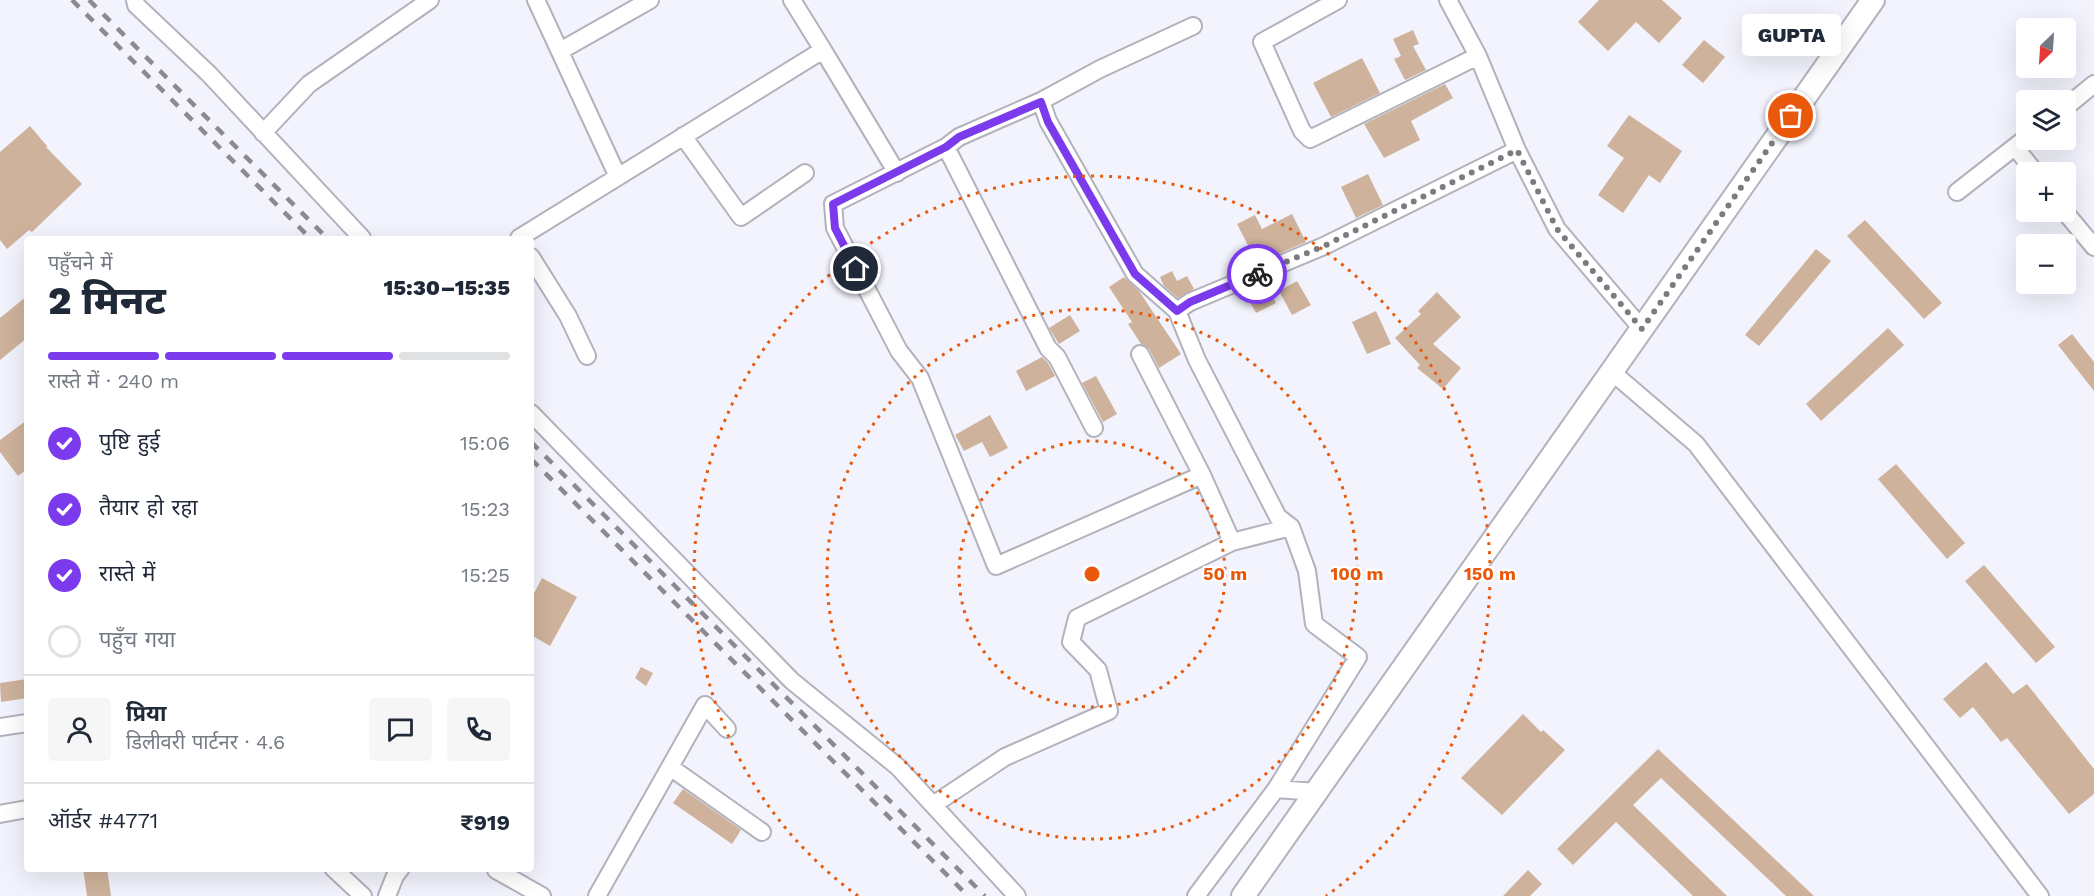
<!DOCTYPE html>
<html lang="hi">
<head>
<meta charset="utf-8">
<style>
  body { margin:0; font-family:"Work Sans","Noto Sans Devanagari",sans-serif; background:#f6f6f7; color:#1f2937; height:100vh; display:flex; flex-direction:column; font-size:22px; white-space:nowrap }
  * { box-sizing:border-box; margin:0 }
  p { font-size:20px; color:#747a83 }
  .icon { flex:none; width:33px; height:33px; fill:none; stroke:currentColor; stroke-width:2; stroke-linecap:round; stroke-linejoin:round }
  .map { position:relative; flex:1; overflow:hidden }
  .side { position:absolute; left:24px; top:236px; width:510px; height:636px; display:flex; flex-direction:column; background:#fff; border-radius:6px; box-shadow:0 6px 24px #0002 }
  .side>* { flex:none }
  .needle { width:39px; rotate:205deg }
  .controls { position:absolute; left:2016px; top:18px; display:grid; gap:12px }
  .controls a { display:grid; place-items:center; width:60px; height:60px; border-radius:6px; background:#fff; box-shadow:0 6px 24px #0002; font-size:30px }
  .pin { position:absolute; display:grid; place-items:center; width:51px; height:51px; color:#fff; margin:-26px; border:3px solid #fff; border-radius:50%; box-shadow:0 2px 6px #0007 }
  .courier { position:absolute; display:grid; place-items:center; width:60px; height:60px; margin:-30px; border:4px solid #7c3aed; border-radius:50%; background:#fff; color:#222; box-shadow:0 2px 8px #0007 }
  .bubble { position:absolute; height:42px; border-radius:6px; background:#fff; box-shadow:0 6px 24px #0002; font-size:20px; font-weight:800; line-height:42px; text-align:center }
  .headline em { font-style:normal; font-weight:800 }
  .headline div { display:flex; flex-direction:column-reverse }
  .headline { display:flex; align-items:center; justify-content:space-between; height:102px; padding:0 24px }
  h1 { font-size:39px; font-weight:800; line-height:45px }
  .bar { display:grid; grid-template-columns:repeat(4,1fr); gap:9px 6px; align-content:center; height:72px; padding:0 24px }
  .bar i { height:8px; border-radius:4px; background:#e0e1e3 }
  .bar .current { background:#7c3aed }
  .bar p { grid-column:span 4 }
  .line { display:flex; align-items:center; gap:15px; padding:0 24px; border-top:2px solid #e0e1e3 }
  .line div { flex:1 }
  .round { display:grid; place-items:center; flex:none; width:63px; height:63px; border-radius:6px; background:#f6f6f7 }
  ol { padding:0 24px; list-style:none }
  li { display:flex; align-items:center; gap:18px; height:66px }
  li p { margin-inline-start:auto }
  li .icon { padding:6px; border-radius:50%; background:#7c3aed; color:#fff; stroke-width:4 }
  li:last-child { color:#747a83 }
  li i { width:33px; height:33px; border:3px solid #e0e1e3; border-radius:50% }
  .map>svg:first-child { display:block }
  .building { fill:#ceb29b }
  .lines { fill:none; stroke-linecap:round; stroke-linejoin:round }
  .minor-casing { stroke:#b2b2bc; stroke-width:20 }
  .secondary-casing { stroke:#b2b2bc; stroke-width:26 }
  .minor { stroke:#fff; stroke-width:16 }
  .secondary { stroke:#fff; stroke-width:22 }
  .rail { stroke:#8a8a90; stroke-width:4.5; stroke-dasharray:10 10; stroke-linecap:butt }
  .done { stroke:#7b7b82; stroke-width:6; stroke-dasharray:0 10.8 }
  .route { stroke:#7c3aed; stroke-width:8 }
  .ring { fill:none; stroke:#e8590c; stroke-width:3; stroke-dasharray:3 6 }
  .centre { fill:#e8590c; stroke:#fff; stroke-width:3 }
  .ring-label { font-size:18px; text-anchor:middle; font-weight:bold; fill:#e8590c; stroke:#fff; stroke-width:4.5; stroke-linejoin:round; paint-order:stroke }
</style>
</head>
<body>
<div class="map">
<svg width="2094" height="896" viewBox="0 0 2094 896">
  <rect width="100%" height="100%" fill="#f3f3fd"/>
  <path class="building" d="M 1599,0 L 1662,0 L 1682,18 L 1659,43 L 1636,22 L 1608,51 L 1578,22 Z
    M 1413,30 L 1419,44 L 1413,46 L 1426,70 L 1405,80 L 1394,59 L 1401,56 L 1393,39 Z
    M 1704,40 L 1725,57 L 1703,83 L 1682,65 Z
    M 1362,58 L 1380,93 L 1331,117 L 1313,83 Z
    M 1445,84 L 1453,98 L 1411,121 L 1420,140 L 1384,158 L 1364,124 Z
    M 1629,115 L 1682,151 L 1660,183 L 1649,175 L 1623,213 L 1598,195 L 1624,158 L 1607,146 Z
    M 30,126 L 47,146 L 46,147 L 82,184 L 32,232 L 29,230 L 7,249 L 0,240 L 0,152 Z
    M 1368,174 L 1383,205 L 1356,218 L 1341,187 Z
    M 1292,214 L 1306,242 L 1257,263 L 1237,224 L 1255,215 L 1262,229 Z
    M 1865,220 L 1942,303 L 1924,319 L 1847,236 Z
    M 1816,249 L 1831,261 L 1759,346 L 1745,335 Z
    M 1172,271 L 1177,281 L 1187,276 L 1194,289 L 1178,298 L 1164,286 L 1160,277 Z
    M 1124,277 L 1139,291 L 1181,354 L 1159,368 L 1149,349 L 1141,344 L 1128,324 L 1132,322 L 1109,287 Z
    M 1297,281 L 1311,305 L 1292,315 L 1279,291 Z
    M 1265,282 L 1276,303 L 1256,313 L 1244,291 Z
    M 1437,292 L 1461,317 L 1433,344 L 1461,368 L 1443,389 L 1417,368 L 1420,365 L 1395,338 L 1421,314 L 1418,311 Z
    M 27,296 L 27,338 L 0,360 L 0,318 Z
    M 1376,311 L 1391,344 L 1367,354 L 1352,322 Z
    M 1070,315 L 1080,331 L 1059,344 L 1049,328 Z
    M 1888,328 L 1904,345 L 1821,421 L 1806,404 Z
    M 2072,334 L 2094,362 L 2094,391 L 2058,345 Z
    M 1042,357 L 1048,363 L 1055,376 L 1026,391 L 1016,371 Z
    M 1096,376 L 1117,414 L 1103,422 L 1082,383 Z
    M 990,415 L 1008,448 L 990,457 L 982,442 L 964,451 L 955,435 Z
    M 27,420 L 27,469 L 18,476 L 0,452 L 0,440 Z
    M 1896,464 L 1965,543 L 1947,559 L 1878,479 Z
    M 1984,565 L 2055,647 L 2036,663 L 1965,581 Z
    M 542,578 L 577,597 L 550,646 L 531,635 L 531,599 Z
    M 1986,662 L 2013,694 L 2027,684 L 2094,769 L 2094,794 L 2069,814 L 2007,738 L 2001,742 L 1973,707 L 1960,718 L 1943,699 Z
    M 641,667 L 653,673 L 646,686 L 635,678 Z
    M 27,679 L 27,698 L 1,702 L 0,683 Z
    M 1523,714 L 1541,732 L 1543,730 L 1565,750 L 1502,815 L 1461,778 Z
    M 1658,749 L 1814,896 L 1786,896 L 1661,778 L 1633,805 L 1727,896 L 1693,896 L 1616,822 L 1573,865 L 1557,849 Z
    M 683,789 L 741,830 L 732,844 L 673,803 Z
    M 83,868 L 107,868 L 111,896 L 87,896 Z
    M 1528,870 L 1542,884 L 1530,896 L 1503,896 Z"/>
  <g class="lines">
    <g class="minor-casing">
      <path id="minor" d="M 135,0 L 136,5 L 209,74 L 362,238
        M 536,0 L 618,177
        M 792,0 L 823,50
        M 1338,0 L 1262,42 L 1302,131 L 1310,139 L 1478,56
        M 1448,0 L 1478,56 L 1517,150 L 1557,229 L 1642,329
        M 1193,26 L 1100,69 L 1041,101 L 959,137 L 946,147 L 833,204 L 835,228 L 899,351 L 920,378 L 996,566 L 1202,475
        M 560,51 L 650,0
        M 2066,107 L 2094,84
        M 263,133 L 309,84 L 430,0
        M 683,136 L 741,217 L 805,173
        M 946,147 L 1048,348 L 1057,357 L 1094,428
        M 2015,147 L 2035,172
        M 1957,192 L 2026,138
        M 2065,212 L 2094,247
        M 519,238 L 823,50 L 897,173
        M 531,257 L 568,316 L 587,356
        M 1177,311 L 1190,302 L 1324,246 L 1517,150
        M 1140,354 L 1202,475 L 1232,542
        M 1612,372 L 1696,444 L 2040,896
        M 531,413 L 792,681 L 898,767 L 1017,896
        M 0,727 L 27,723
        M 670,767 L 762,832
        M 1276,789 L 1358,657 L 1314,624 L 1307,571 L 1291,527
        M 933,805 L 1005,757 L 1109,711 L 1098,670 L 1071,642 L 1077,618 L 1232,542 L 1291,527 L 1278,517 L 1197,360 L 1177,311 L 1135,274 L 1048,121 L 1041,101
        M 0,814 L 27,809
        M 333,868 L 363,896
        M 496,870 L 542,896
        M 387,896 L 395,876 L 401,868
        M 597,896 L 705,705 L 727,729
        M 1196,896 L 1276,789 L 1317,792"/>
    </g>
    <g class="secondary-casing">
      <path id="secondary" d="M 1243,896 L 1873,0"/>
    </g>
    <use href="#minor" class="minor"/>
    <use href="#secondary" class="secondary"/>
    <path class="rail" d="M 72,0 L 310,238
      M 89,0 L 327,238
      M 531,442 L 985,896
      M 531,459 L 968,896"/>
  </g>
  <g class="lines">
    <path class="done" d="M 1257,274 L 1324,246 L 1517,150 L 1557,229 L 1642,329 L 1791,116"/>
    <path class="route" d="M 856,269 L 835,228 L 833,204 L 946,147 L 959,137 L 1041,102 L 1048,122 L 1135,274 L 1177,311 L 1190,302 L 1257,274"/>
  </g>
  <g class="ring">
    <circle cx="1092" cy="574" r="133"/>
    <circle cx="1092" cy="574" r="265"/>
    <path d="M858 896A398 398 0 1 1 1326 896"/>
  </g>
  <circle cx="1092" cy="574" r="9" class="centre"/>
  <g class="ring-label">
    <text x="1225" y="580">50 m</text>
    <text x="1357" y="580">100 m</text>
    <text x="1490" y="580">150 m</text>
  </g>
</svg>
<div class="controls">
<a><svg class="needle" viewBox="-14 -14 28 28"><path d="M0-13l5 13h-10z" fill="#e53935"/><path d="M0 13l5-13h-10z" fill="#747a83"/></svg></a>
<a><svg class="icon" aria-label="layers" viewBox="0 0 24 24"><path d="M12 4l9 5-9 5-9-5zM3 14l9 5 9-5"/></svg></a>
<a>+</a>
<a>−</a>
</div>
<div class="pin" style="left:1791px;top:116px;background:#ea580c"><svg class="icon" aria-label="bag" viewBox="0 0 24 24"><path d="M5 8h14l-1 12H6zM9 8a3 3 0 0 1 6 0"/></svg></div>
<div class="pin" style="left:856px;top:269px;background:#1f2937"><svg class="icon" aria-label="home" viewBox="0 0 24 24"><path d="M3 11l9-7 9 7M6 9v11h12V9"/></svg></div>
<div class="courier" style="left:1257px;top:274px"><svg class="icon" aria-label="bike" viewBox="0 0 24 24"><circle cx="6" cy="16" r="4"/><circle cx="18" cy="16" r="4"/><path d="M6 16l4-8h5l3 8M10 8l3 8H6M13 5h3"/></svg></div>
<div class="bubble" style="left:1742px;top:14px;width:99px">GUPTA</div>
<section class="side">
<div class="headline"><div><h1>2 मिनट</h1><p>पहुँचने में</p></div><em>15:30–15:35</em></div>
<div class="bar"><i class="current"></i><i class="current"></i><i class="current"></i><i></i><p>रास्ते में · 240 m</p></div>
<ol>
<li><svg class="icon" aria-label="check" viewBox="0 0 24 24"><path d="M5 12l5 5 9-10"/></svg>पुष्टि हुई<p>15:06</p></li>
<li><svg class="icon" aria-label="check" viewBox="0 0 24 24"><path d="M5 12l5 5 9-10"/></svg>तैयार हो रहा<p>15:23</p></li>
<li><svg class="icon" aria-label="check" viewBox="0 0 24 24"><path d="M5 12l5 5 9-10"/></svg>रास्ते में<p>15:25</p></li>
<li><i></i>पहुँच गया</li>
</ol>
<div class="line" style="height:108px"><a class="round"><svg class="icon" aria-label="person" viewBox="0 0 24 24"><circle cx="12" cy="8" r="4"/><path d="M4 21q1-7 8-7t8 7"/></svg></a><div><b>प्रिया</b><p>डिलीवरी पार्टनर · 4.6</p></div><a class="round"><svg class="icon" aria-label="chat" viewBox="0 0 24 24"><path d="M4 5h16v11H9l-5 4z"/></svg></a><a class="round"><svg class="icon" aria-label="phone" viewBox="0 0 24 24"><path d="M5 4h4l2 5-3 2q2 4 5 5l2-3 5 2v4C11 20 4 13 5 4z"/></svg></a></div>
<div class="line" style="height:78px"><div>ऑर्डर #4771</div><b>₹919</b></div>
</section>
</div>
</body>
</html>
